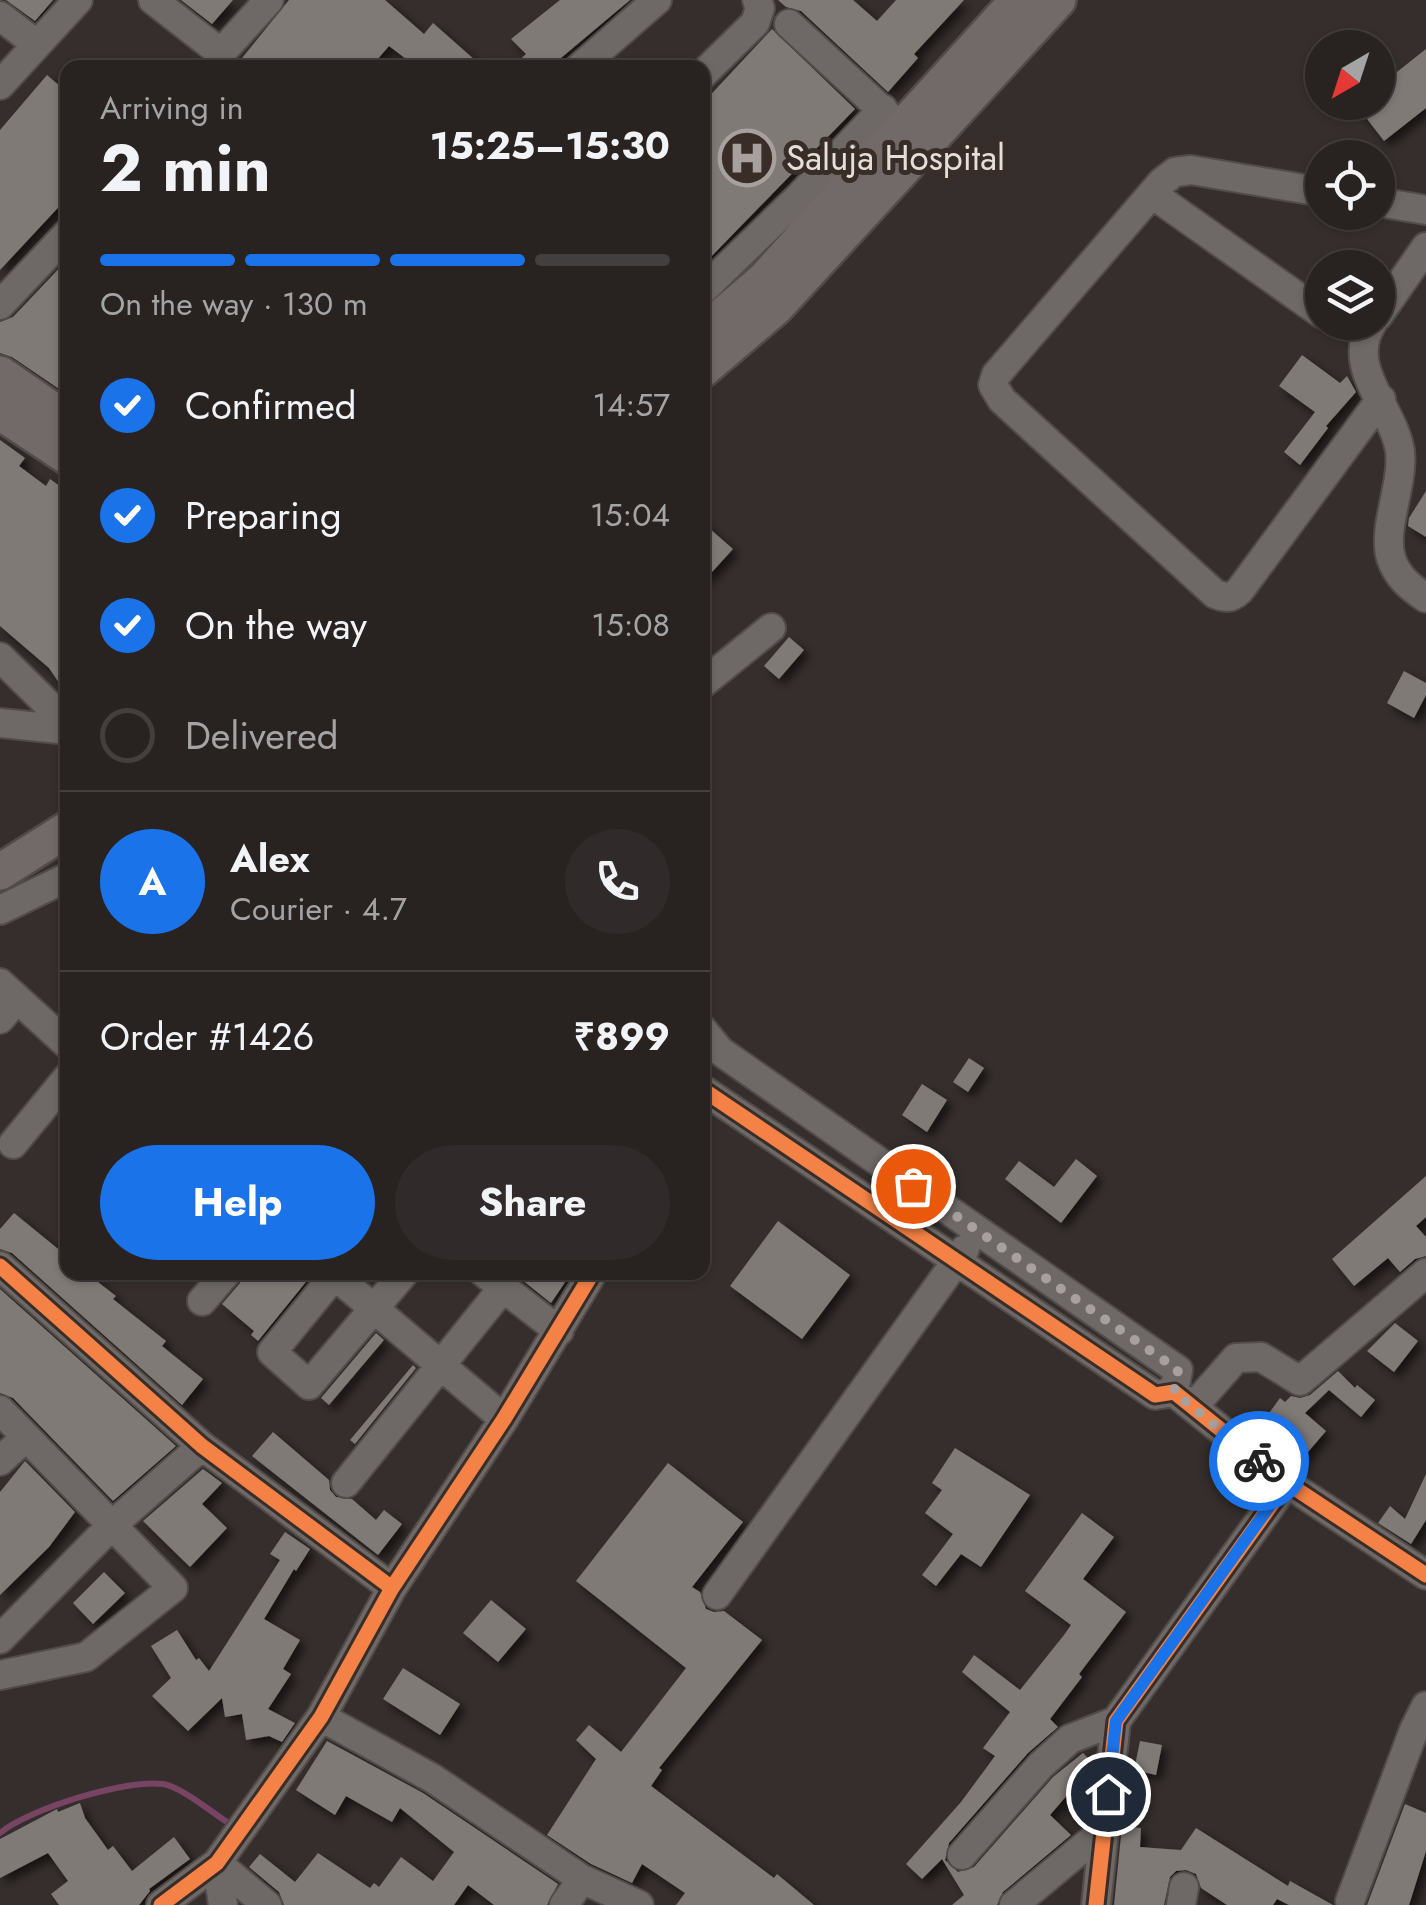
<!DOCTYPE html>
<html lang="en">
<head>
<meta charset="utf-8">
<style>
  body { margin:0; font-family:Jost,sans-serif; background:#302a2a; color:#f1f3f6; height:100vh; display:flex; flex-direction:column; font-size:38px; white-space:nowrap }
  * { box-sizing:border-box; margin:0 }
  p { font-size:32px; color:#a5a4a5 }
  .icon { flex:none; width:55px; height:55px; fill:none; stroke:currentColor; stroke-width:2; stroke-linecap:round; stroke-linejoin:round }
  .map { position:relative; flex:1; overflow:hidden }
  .sheet { position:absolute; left:60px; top:60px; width:650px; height:1220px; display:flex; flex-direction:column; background:#282221; border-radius:20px; box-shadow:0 2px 8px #0004,0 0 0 2px #443f3f }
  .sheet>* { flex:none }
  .needle { width:65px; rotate:219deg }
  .fabs { position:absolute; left:1305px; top:30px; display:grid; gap:20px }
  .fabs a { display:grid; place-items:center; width:90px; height:90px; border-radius:50%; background:#282221; box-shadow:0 2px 8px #0004,0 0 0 2px #443f3f; font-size:50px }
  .pin { position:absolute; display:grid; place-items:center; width:85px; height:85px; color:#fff; margin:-42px; border:5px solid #fff; border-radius:50%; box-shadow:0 2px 10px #0007 }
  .courier { position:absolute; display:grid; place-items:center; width:100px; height:100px; margin:-50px; border:8px solid #1a73e8; border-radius:50%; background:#fff; color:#222; box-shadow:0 2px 12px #0007 }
  .summary em { font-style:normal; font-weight:700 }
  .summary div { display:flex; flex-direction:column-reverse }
  .summary { display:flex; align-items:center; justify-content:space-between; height:170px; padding:0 40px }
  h1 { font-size:65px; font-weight:700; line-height:75px }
  .bar { display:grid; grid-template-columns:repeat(4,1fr); gap:15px 10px; align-content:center; height:120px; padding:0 40px }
  .bar i { height:12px; border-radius:8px; background:#443f3f }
  .bar .on { background:#1a73e8 }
  .bar p { grid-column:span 4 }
  .line { display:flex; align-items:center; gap:25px; padding:0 40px; border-top:2px solid #443f3f }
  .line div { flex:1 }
  .round { display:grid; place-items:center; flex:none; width:105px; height:105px; border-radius:52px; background:#302a2a }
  ol { padding:0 40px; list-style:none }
  li { display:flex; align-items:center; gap:30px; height:110px }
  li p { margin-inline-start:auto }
  li .icon { padding:10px; border-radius:50%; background:#1a73e8; color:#fff; stroke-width:4 }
  li:last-child { color:#a5a4a5 }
  li i { width:55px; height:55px; border:5px solid #443f3f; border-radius:50% }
  .primary-button { display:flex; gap:20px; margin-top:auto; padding:20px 40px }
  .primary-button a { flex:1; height:115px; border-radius:60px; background:#1a73e8; color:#fff; font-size:40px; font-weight:700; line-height:115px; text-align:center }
  .primary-button a+a { background:#302a2a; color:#f1f3f6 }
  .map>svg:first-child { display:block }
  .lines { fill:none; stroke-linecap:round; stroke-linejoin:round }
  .stream { stroke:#774464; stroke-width:6 }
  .building { fill:#807a77; filter:url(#shadow) }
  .minor-casing { stroke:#514b49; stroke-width:32 }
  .major-casing { stroke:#514b49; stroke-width:40 }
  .minor { stroke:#6e6967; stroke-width:28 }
  .major { stroke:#716a68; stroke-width:35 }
  .cycleway-casing { stroke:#392d28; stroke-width:21 }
  .cycleway { stroke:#f48246; stroke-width:15 }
  .done { stroke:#a8a09e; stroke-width:10; stroke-dasharray:0 18 }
  .route { stroke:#1a73e8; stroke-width:12 }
  .labels { text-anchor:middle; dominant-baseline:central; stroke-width:10; stroke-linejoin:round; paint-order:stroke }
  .poi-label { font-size:35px; fill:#e6dedb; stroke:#392d28; text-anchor:start }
</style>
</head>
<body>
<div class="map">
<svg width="1426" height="1905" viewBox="0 0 1426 1905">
  <defs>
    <filter id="shadow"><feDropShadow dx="5.5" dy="5.5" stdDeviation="5" flood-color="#0009"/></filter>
  </defs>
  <rect width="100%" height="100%" fill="#352e2c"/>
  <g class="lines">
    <path class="stream" d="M 0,1833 C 29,1809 125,1779 163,1784 C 180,1786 214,1814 230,1824"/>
  </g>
  <path class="building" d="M 6,0 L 53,0 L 35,21 Z
    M 181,0 L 233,0 L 212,24 Z
    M 289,0 L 385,0 L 424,34 L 433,23 L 484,68 L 418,68 L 389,46 L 370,68 L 234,68 Z
    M 560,0 L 630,0 L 549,68 L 511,68 L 526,54 L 511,39 Z
    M 778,0 L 853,0 L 877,21 L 896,0 L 964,0 L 914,54 L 918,58 L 888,92 L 801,11 L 786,7 Z
    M 772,29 L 855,109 L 702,266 L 702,104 Z
    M 1426,49 L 1426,108 L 1384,141 L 1354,102 L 1378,102 L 1378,87 Z
    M 47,75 L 68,93 L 68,197 L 0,270 L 0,130 Z
    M 68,259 L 68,395 L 12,357 L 0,353 L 0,322 L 13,317 Z
    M 1302,355 L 1340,383 L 1347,376 L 1356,392 L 1326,426 L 1328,428 L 1300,465 L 1284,452 L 1315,412 L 1279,386 Z
    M 0,440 L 25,458 L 19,466 L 46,486 L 50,479 L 68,492 L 68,696 L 49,668 L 0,626 Z
    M 1426,491 L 1426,537 L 1408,526 L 1409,518 Z
    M 702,522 L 733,549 L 702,583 Z
    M 789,637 L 804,650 L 779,679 L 764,666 Z
    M 1404,671 L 1426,683 L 1426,695 L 1414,718 L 1387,703 Z
    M 969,1058 L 984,1068 L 968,1092 L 953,1082 Z
    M 922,1084 L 947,1100 L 927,1132 L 902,1115 Z
    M 1076,1159 L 1097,1176 L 1061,1223 L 1005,1179 L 1019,1161 L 1054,1187 Z
    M 1426,1176 L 1426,1217 L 1416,1226 L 1426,1237 L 1426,1256 L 1415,1259 L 1400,1272 L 1388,1258 L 1354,1286 L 1332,1259 Z
    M 14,1213 L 68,1257 L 68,1272 L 85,1272 L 116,1296 L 113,1299 L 166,1341 L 162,1346 L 203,1379 L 182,1405 L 12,1253 L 0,1249 L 0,1229 Z
    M 778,1221 L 850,1275 L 802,1339 L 730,1286 Z
    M 244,1272 L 314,1272 L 258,1341 L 251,1335 L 254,1331 L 222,1304 L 240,1283 Z
    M 512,1272 L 572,1272 L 551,1303 Z
    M 0,1289 L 176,1446 L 113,1501 L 13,1398 L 0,1393 Z
    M 1395,1323 L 1418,1341 L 1394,1372 L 1367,1351 Z
    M 376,1333 L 384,1340 L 329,1405 L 321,1398 Z
    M 413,1365 L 416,1368 L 355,1444 L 350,1440 Z
    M 1338,1371 L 1355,1388 L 1357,1385 L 1375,1400 L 1361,1417 L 1329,1390 L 1305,1413 L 1326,1431 L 1296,1466 L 1254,1434 L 1280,1398 L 1285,1402 L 1291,1396 L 1300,1398 L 1310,1395 Z
    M 273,1432 L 329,1480 L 330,1490 L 336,1497 L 352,1499 L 376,1520 L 384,1510 L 402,1524 L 378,1555 L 252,1456 Z
    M 955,1448 L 1030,1495 L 981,1567 L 961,1554 L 936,1586 L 922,1575 L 953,1534 L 925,1513 L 942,1490 L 932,1483 Z
    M 25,1461 L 75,1512 L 49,1547 L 0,1595 L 0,1492 Z
    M 668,1463 L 743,1522 L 692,1587 L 700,1592 L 706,1609 L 714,1612 L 724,1611 L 762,1640 L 659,1768 L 662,1770 L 651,1786 L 774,1878 L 777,1874 L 814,1905 L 676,1905 L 685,1893 L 642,1864 L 632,1883 L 591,1864 L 547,1835 L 596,1759 L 576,1740 L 589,1725 L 621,1752 L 686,1668 L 576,1581 Z
    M 203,1469 L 222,1483 L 202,1504 L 227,1528 L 190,1567 L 143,1521 Z
    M 1426,1474 L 1426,1520 L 1411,1544 L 1378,1523 L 1390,1506 L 1405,1519 Z
    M 1082,1513 L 1114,1537 L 1083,1579 L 1126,1612 L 1079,1674 L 1082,1677 L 1050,1719 L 1058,1727 L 1028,1753 L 949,1843 L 945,1860 L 958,1872 L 974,1867 L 1053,1777 L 1083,1753 L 1094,1764 L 1050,1815 L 1071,1835 L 1003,1892 L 997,1905 L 952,1905 L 964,1895 L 942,1859 L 922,1879 L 906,1864 L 961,1802 L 995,1756 L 983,1748 L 1010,1712 L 962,1672 L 974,1655 L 1020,1690 L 1064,1635 L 1071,1625 L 1025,1591 Z
    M 285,1532 L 310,1549 L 296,1571 L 294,1569 L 264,1619 L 300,1640 L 283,1669 L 291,1674 L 268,1709 L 295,1723 L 282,1742 L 269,1736 L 246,1740 L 242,1714 L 225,1717 L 222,1698 L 188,1731 L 152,1696 L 171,1678 L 151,1646 L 177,1630 L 196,1660 L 199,1658 L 209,1671 L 280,1560 L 270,1554 Z
    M 104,1572 L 125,1593 L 93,1624 L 73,1603 Z
    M 491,1600 L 526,1629 L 498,1662 L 463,1633 Z
    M 403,1668 L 460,1704 L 440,1735 L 383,1699 Z
    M 327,1741 L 423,1793 L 558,1884 L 547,1905 L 494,1905 L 468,1885 L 454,1905 L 284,1905 L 279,1892 L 249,1867 L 260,1854 L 295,1882 L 318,1853 L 370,1888 L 374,1883 L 379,1887 L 401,1857 L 433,1881 L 454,1852 L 400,1808 L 392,1822 L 346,1796 L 335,1815 L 296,1790 Z
    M 1140,1741 L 1162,1745 L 1156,1775 L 1134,1770 Z
    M 80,1803 L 85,1818 L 108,1850 L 113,1846 L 132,1871 L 174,1837 L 190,1859 L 149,1889 L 150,1891 L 139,1905 L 59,1905 L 51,1894 L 68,1881 L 48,1853 L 0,1878 L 0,1839 L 57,1809 L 58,1812 Z
    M 1405,1804 L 1426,1813 L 1426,1851 L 1409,1905 L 1367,1905 Z
    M 1122,1826 L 1141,1828 L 1140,1847 L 1181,1850 L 1196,1828 L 1288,1886 L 1290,1881 L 1333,1905 L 1289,1905 L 1277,1899 L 1273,1905 L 1227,1905 L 1201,1888 L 1196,1874 L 1186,1870 L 1176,1871 L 1170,1877 L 1164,1905 L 1114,1905 Z"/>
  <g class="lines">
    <g class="minor-casing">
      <path id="minor" d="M 153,0 L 221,53
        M 0,16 L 35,43
        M 789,24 L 893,120
        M 214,68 L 221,53 L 269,0
        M 579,68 L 657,0
        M 702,75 L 755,23 L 760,8 L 757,0
        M 0,85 L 78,0
        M 1322,192 L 1191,170 L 1175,172 L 1162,182 L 996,375 L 993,385 L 1002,400 L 1215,594 C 1226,598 1231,599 1240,590 L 1381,399
        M 1152,194 L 1322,314
        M 1378,202 L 1426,210
        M 702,291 L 799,197 L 883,109
        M 0,305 L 68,233
        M 1378,316 L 1426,247
        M 1373,322 C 1343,366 1393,407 1400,451 C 1404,484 1382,528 1391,558 C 1397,577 1411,588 1426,598
        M 0,657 L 68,724
        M 702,684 L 771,628
        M 0,723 L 68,730
        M 0,910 L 68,877
        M 0,983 L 68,1045
        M 0,1019 L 17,999
        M 702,1029 L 720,1051 L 1178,1370 L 1174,1392
        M 702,1089 L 1155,1395 L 1174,1392 L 1287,1483 L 1426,1575
        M 13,1144 L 68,1077
        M 0,1266 L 202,1446 L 392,1588
        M 331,1272 L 504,1419
        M 483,1272 L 559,1331
        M 334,1276 L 272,1352 L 309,1385 L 405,1272
        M 202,1301 L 227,1272
        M 1193,1407 L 1236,1358 L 1261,1357 L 1300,1381 L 1426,1273
        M 0,1410 L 173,1588 L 86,1657 L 0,1675
        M 0,1461 L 26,1437
        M 346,1483 L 502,1289
        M 717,1595 L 965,1249
        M 0,1639 L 111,1526 L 202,1446
        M 321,1717 L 432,1778 L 582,1879 L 639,1905
        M 962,1855 L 1041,1765 L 1070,1739 L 1116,1721
        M 217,1863 L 267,1905
        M 217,1863 L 223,1905
        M 1350,1901 L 1414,1730 L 1426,1706
        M 161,1905 L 217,1863 L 321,1717 L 392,1588 L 504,1419 L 593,1272
        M 564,1905 L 582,1879
        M 1014,1905 L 1104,1830
        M 1096,1905 L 1116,1721 L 1287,1483
        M 1181,1905 L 1184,1887"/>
    </g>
    <g class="major-casing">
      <path id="major" d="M 702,333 L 764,280 L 1018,0
        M 702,370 L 776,307 L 1058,0
        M 0,374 L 68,421
        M 0,412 L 68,457
        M 0,872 L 68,829"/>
    </g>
    <use href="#minor" class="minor"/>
    <use href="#major" class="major"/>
    <g class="cycleway-casing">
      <path id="cycleway" d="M 702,1089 L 1155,1395 L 1174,1392 L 1287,1483 L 1426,1575
        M 0,1266 L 202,1446 L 392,1588
        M 161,1905 L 217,1863 L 321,1717 L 392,1588 L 504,1419 L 593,1272
        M 1096,1905 L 1116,1721 L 1287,1483"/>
    </g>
    <use href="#cycleway" class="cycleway"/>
  </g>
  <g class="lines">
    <path class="done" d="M 913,1186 L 1178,1370 L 1174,1392 L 1259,1461"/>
    <path class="route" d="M 1108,1794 L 1116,1721 L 1286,1483 L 1259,1461"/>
  </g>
  <defs>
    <g id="hospital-ring" transform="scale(2.875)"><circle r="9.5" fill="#392d28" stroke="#a8a09e" stroke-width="1.5"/><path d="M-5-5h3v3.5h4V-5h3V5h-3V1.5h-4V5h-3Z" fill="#a8a09e"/></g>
  </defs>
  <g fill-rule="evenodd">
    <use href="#hospital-ring" x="747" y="158"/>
  </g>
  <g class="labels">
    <g class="poi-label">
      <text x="786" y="158">Saluja Hospital</text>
    </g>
  </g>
</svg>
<div class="fabs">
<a><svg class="needle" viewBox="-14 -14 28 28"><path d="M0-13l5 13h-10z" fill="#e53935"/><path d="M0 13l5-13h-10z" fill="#a5a4a5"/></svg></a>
<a><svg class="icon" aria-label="locate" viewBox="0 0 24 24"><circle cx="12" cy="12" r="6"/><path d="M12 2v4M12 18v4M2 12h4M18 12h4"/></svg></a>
<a><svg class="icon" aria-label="layers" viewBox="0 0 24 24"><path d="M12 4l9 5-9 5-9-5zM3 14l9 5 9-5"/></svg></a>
</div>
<div class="pin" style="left:913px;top:1186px;background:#ea580c"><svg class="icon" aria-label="bag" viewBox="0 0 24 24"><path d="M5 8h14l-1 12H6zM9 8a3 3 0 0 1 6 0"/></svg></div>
<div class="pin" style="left:1108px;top:1794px;background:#1f2937"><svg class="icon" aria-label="home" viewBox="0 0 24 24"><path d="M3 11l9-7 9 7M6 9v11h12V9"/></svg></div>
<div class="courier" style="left:1259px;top:1461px"><svg class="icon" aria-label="bike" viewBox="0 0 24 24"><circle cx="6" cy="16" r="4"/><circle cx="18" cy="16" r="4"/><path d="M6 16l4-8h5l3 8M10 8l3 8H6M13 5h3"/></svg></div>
<section class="sheet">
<div class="summary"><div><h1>2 min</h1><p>Arriving in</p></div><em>15:25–15:30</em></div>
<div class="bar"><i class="on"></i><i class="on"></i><i class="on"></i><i></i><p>On the way · 130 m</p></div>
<ol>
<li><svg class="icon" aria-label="check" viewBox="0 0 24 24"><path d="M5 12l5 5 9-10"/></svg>Confirmed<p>14:57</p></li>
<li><svg class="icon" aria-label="check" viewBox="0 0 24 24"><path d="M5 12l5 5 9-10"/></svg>Preparing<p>15:04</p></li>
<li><svg class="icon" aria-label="check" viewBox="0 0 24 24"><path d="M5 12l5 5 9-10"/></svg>On the way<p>15:08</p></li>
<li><i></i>Delivered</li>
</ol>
<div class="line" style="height:180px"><b class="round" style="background:#1a73e8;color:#fff">A</b><div><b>Alex</b><p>Courier · 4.7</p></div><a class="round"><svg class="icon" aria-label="phone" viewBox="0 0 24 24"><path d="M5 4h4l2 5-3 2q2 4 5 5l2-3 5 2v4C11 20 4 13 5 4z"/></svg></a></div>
<div class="line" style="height:130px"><div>Order #1426</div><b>₹899</b></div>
<div class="primary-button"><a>Help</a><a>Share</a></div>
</section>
</div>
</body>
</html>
